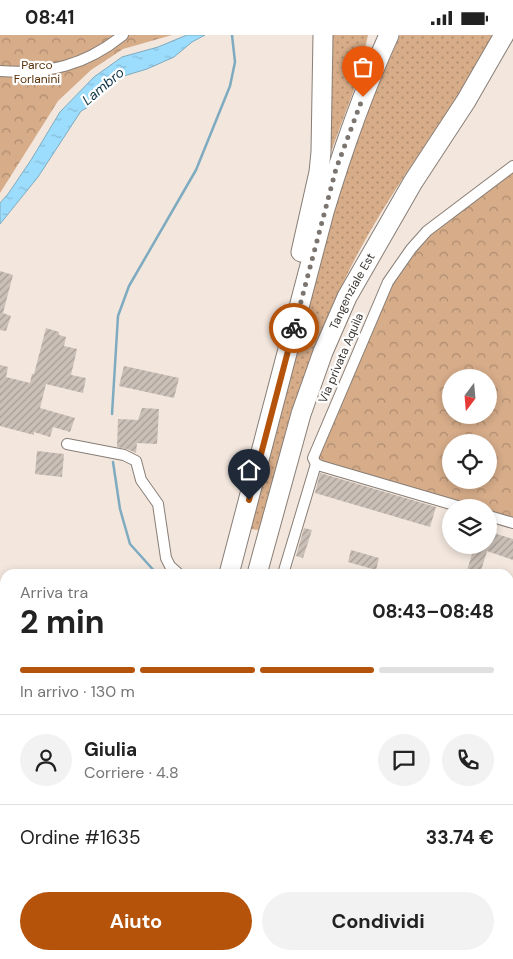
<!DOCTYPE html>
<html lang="it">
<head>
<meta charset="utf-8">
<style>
  body { margin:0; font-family:"DM Sans",sans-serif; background:#f2f2f2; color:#222; height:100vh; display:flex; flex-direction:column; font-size:19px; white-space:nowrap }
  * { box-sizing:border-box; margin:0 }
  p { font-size:16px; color:#767676 }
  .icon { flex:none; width:28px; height:28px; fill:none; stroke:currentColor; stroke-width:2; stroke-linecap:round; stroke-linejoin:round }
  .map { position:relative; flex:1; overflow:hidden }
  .sheet { position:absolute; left:0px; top:534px; width:514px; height:391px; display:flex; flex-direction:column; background:#fff; border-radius:15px 15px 0 0; box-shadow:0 2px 8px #0003 }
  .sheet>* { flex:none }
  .needle { width:32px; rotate:196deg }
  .buttons { position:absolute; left:442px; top:334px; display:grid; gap:10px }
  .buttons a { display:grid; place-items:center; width:55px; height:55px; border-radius:50%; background:#fff; box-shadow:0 2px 8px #0003; font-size:25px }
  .pin { position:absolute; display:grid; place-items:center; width:42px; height:42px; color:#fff; margin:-51px -21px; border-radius:50% 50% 50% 0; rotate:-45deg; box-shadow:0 0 5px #0007 }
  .pin .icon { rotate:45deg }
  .courier { position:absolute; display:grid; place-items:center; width:50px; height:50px; margin:-25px; border:4px solid #b45309; border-radius:50%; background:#fff; color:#222; box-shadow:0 1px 6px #0007 }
  .summary em { font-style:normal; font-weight:700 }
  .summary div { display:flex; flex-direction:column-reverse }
  .summary { display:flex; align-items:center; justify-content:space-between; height:85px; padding:0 20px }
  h1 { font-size:32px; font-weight:700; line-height:38px }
  .bar { display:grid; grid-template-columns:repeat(4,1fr); gap:8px 5px; align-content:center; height:60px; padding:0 20px }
  .bar i { height:6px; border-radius:4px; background:#e0e0e0 }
  .bar .active { background:#b45309 }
  .bar p { grid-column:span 4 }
  .line { display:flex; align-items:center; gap:12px; padding:0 20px; border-top:1px solid #e0e0e0 }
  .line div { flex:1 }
  .round { display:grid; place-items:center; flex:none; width:52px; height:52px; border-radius:26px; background:#f2f2f2 }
  .primary-button { display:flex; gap:10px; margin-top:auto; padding:10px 20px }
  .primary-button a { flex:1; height:58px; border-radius:30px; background:#b45309; color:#fff; font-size:20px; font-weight:700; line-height:58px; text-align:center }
  .primary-button a+a { background:#f2f2f2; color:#222 }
  .status { display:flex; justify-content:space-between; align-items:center; height:35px; padding:0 25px; background:#fff; direction:ltr }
  .status svg { height:14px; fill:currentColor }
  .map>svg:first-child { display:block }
  .grass { fill:url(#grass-dots) }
  .park { fill:url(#park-crowns); fill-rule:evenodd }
  .water { fill:url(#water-ripples); stroke:#7fabc0 }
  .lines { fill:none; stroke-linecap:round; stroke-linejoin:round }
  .stream { stroke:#7fabc0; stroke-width:2.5 }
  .building { fill:url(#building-hatch) }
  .minor-casing { stroke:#887e76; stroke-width:12 }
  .tertiary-casing { stroke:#887e76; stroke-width:15 }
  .motorway-casing { stroke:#887e76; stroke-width:21 }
  .minor { stroke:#fff; stroke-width:10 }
  .tertiary { stroke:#fff; stroke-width:12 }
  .motorway { stroke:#fff; stroke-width:19 }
  .done { stroke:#7c756f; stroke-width:5; stroke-dasharray:0 9 }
  .route { stroke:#b45309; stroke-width:6 }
  .labels { text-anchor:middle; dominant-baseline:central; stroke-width:4.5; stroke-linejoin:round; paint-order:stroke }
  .park-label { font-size:12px; fill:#562f05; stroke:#fff }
  .street-label { font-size:12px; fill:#3c3834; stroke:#fff }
  .water-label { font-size:14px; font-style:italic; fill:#0e3445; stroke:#fff }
</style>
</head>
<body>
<div class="status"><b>08:41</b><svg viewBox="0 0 49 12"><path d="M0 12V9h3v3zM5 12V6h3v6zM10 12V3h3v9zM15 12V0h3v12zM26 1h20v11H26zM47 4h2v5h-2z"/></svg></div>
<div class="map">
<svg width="513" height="924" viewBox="0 0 513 924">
  <defs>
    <pattern id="grass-dots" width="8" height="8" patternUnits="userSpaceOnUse" patternTransform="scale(1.25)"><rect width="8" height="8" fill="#d6ac89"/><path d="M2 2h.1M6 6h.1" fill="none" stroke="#af8d71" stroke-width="1.8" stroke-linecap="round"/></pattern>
    <pattern id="park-crowns" width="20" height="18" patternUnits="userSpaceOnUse" patternTransform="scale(1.25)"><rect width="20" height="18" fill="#d6ac89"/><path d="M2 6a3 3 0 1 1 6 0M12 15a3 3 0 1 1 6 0" fill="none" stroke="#af8d71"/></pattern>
    <pattern id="water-ripples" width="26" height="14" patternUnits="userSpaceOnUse" patternTransform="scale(1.25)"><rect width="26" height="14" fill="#9cdcfc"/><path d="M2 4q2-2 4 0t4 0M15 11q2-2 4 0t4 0" fill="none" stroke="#87bed9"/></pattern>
    <pattern id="building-hatch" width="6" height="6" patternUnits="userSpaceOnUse" patternTransform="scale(1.25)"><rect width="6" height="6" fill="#cbc0b7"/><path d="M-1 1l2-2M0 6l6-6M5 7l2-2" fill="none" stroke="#a69d96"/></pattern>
  </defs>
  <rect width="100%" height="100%" fill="#f2e6dd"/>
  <path class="grass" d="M 327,0 L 368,0 L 359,41 L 329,122 Z
    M 400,0 L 494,0 C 484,17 474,36 463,52 C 428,107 389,160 358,218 C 312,306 284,400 259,495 L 251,494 L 337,161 L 365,80 Z"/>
  <path class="park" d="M 0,0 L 172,0 L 123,14 L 91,35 L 58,66 L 0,158 Z
    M 513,137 L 513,484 L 489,477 L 489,472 L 473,472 L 327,429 L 320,425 L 318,422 L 391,250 L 417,215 L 440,191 ZM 451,342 L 489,342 L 489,380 L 451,380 ZM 451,408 L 489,408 L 489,445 L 451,445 Z"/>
  <path class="water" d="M 187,0 L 205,0 L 192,7 L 174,22 L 147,34 L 117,43 L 90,71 L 81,76 L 38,142 L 0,189 L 0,168 L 8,159 L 31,125 L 60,77 L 94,42 L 122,22 L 158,12 Z"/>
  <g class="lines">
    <path class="stream" d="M 112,379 L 118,281 L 129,251 L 196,135 L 230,51 L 235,27 L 232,0
      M 113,427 L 120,474 L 130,509 L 157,539
      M 157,924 L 158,920"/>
  </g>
  <path class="building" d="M 0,236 L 13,240 L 3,278 L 11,281 L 6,296 L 0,295 Z
    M 46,293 L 59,297 L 59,300 L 66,302 L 64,311 L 77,314 L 71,340 L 86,343 L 83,358 L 46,349 L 40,373 L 75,383 L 70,397 L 53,392 L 50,402 L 34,397 L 34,400 L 0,391 L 0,330 L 8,332 L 6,342 L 30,348 L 32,339 L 34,339 Z
    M 124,331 L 179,343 L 174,363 L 119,351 Z
    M 142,373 L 159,374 L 157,409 L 137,408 L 136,418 L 127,414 L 117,412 L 118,384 L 138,385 Z
    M 37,416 L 64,419 L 62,442 L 35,439 Z
    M 320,438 L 436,472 L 430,492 L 315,458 Z
    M 304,493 L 312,495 L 303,523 L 296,521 Z
    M 493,498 L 513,504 L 513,525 L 487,516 L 480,539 L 466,539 L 474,512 L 472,510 L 489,510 L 489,504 L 491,504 Z
    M 351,515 L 379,523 L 376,535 L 348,527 Z"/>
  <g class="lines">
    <g class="minor-casing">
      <path id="minor" d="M 0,36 C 47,40 86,30 123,0
        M 67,409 L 124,420 L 136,426 L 141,445 L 158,469 L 166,523 L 170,531 L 179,539
        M 461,472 L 321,431 L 316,429 L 313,423 L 388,247 L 411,214 L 427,196 L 513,131
        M 489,481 L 513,488
        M 283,539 L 316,429
        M 509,815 L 513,800
        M 476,924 L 477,920"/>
    </g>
    <g class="tertiary-casing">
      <path id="tertiary" d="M 0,864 L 5,865
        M 218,920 L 228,924"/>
    </g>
    <g class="motorway-casing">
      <g id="motorway">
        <path d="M 301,217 L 319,137 L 321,117 L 323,0"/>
        <path d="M 229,539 L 324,177 C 342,117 363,57 389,0"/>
        <path id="s1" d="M 257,539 L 301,379 L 323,317 L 347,262 L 413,147 L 466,66 L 504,0"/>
        <path d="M 97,924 L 99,920"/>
        <path d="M 126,924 L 128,920"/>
      </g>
    </g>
    <use href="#minor" class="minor"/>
    <use href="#tertiary" class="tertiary"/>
    <use href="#motorway" class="motorway"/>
  </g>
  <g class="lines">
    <path class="done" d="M 294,293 L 336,134 L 363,62"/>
    <path class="route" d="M 249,465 L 294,293"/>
  </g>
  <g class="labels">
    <g class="park-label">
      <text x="37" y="30">Parco<tspan x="37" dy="14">Forlanini</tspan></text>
    </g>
    <g class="street-label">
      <text stroke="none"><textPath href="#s1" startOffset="299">Tangenziale Est</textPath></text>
      <text transform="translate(341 323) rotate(-67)">Via privata Aquila</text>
    </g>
    <g class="water-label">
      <text transform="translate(103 51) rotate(-40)">Lambro</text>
    </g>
  </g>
</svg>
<div class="buttons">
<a><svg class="needle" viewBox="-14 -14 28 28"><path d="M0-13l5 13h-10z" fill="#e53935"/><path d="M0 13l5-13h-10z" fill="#767676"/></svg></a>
<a><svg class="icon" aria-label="locate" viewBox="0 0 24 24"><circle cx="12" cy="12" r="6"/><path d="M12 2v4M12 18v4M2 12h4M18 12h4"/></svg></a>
<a><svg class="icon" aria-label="layers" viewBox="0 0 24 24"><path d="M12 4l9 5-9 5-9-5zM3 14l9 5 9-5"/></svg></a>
</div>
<div class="pin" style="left:363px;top:62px;background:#ea580c"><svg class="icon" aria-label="bag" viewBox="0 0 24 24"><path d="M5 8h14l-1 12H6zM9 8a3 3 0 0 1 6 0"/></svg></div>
<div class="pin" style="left:249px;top:465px;background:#1f2937"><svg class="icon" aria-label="home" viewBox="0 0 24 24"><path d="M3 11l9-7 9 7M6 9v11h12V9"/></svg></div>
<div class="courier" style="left:294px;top:293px"><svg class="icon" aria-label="bike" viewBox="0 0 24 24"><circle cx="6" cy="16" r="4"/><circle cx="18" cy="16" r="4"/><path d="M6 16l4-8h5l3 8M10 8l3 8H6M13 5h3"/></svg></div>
<section class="sheet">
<div class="summary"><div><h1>2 min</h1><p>Arriva tra</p></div><em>08:43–08:48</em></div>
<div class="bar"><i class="active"></i><i class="active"></i><i class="active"></i><i></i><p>In arrivo · 130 m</p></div>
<div class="line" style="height:90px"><a class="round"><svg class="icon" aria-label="person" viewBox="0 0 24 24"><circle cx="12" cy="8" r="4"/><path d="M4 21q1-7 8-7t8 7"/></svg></a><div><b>Giulia</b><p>Corriere · 4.8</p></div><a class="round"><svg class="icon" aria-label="chat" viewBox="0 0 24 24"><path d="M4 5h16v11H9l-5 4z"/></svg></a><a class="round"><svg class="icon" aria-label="phone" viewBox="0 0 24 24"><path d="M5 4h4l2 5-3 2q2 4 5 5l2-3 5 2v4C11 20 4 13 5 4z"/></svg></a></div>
<div class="line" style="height:65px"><div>Ordine #1635</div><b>33.74 €</b></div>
<div class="primary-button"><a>Aiuto</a><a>Condividi</a></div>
</section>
</div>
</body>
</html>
